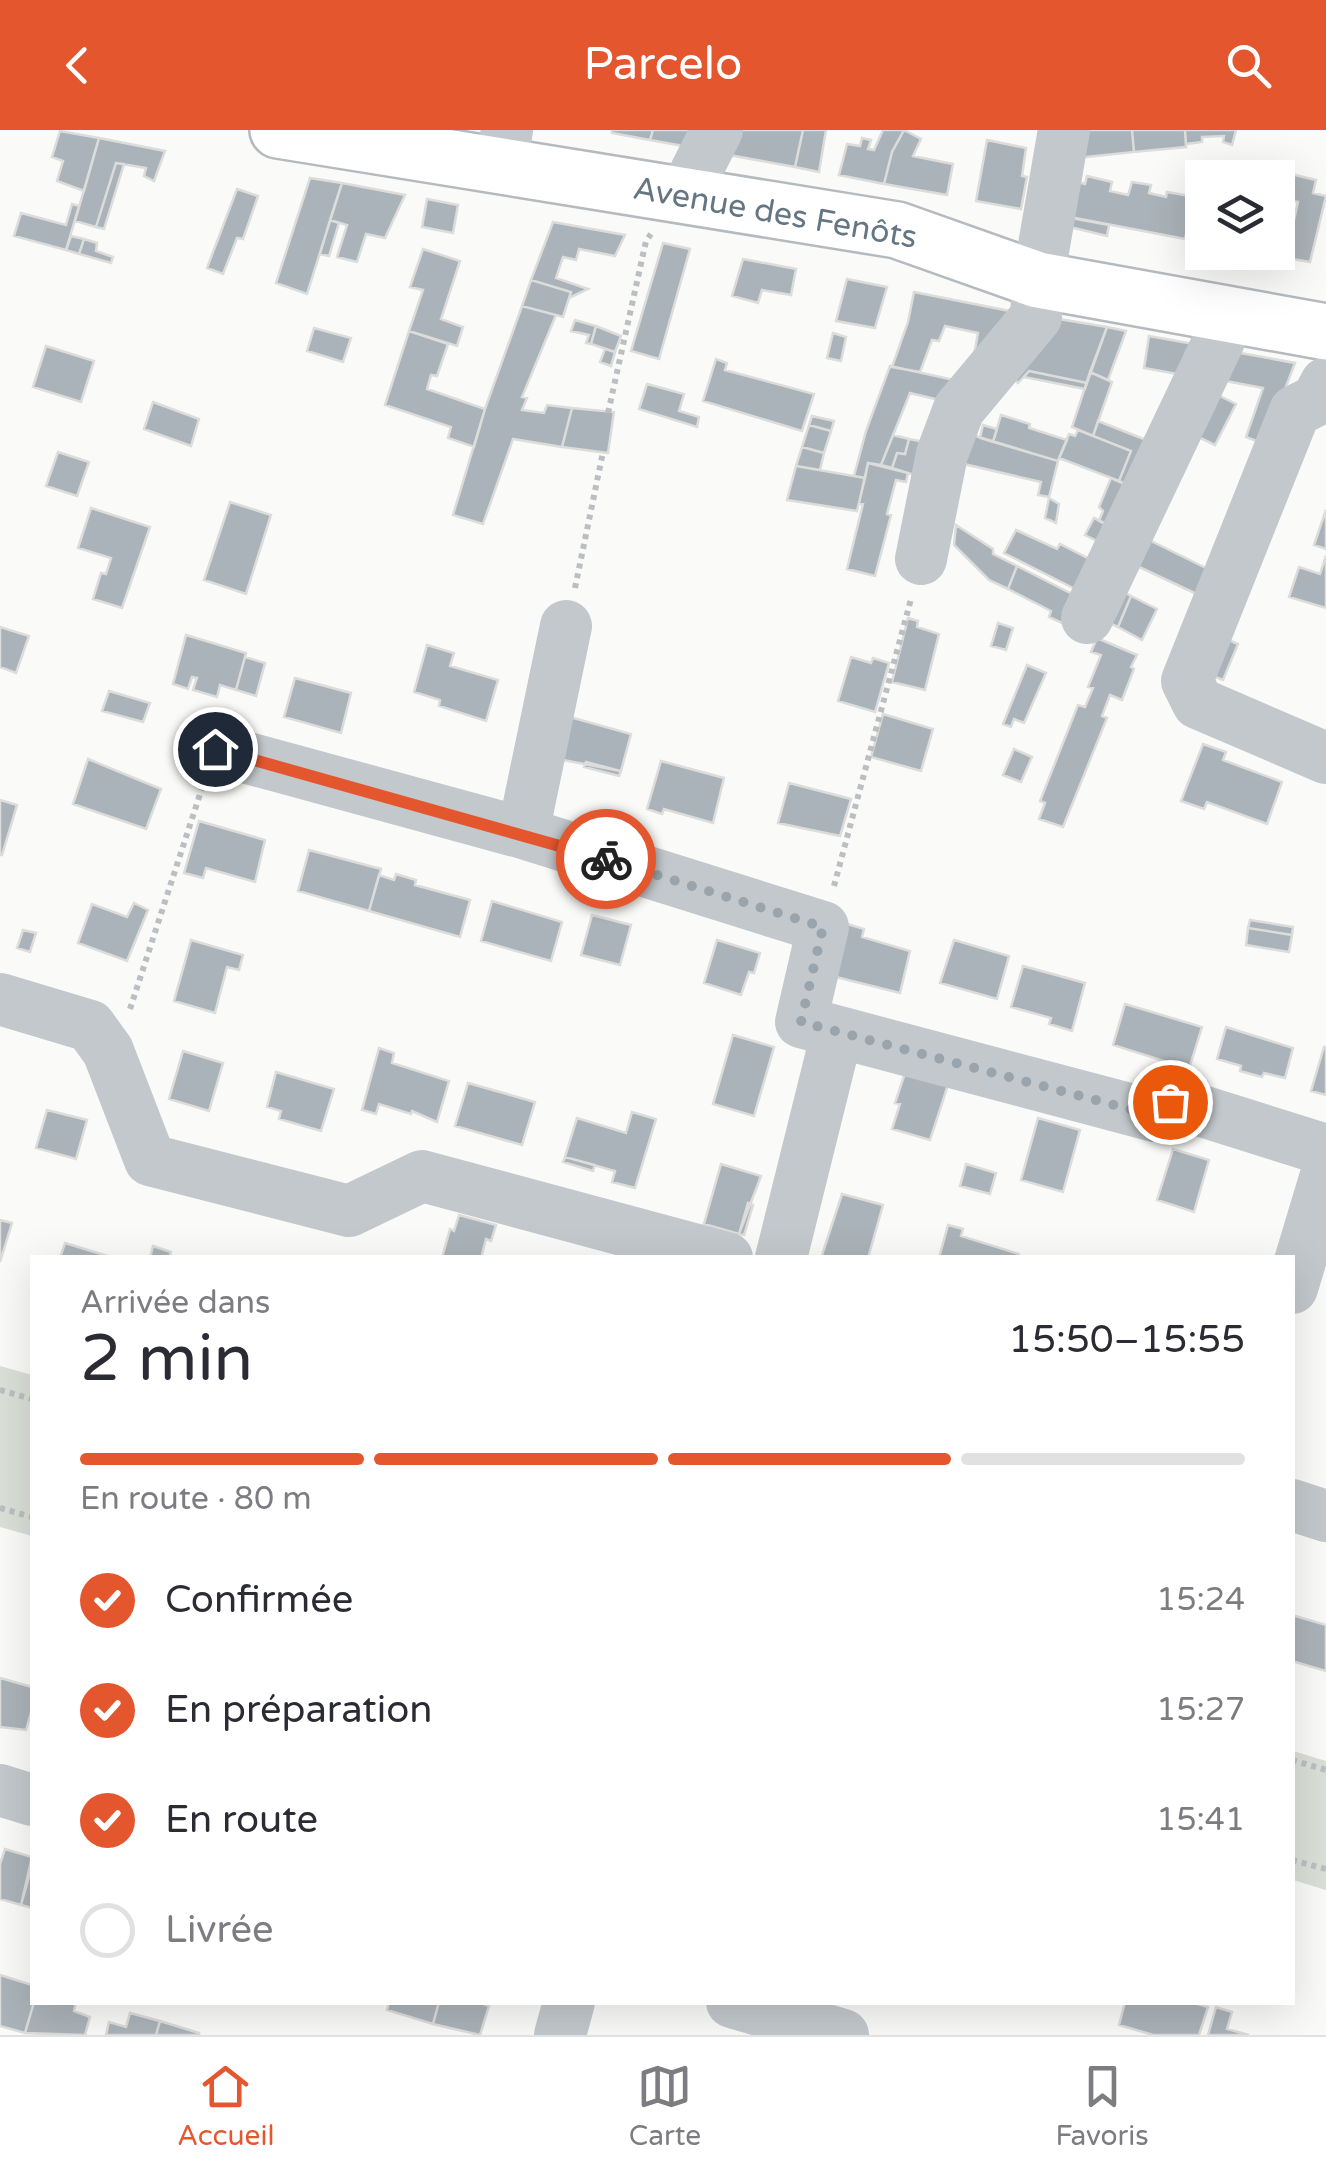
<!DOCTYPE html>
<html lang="fr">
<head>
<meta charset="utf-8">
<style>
  body { margin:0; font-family:"Varela Round",sans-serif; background:#f2f2f3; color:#2b2b33; height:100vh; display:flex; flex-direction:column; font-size:38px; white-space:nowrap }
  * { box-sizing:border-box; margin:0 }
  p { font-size:32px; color:#7c7c81 }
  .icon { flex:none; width:55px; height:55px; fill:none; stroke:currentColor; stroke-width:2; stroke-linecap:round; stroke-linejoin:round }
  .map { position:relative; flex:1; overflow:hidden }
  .sheet { position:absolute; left:30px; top:1125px; width:1265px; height:750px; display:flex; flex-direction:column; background:#fff; border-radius:0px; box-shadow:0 10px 40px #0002 }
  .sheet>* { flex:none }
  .tools { position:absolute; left:1185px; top:30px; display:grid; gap:20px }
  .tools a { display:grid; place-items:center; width:110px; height:110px; border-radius:0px; background:#fff; box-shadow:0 10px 40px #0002; font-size:50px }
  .pin { position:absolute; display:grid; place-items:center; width:85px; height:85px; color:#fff; margin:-42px; border:5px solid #fff; border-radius:50%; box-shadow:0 2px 10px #0007 }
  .courier { position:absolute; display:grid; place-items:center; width:100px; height:100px; margin:-50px; border:8px solid #e4572e; border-radius:50%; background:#fff; color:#222; box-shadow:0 2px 12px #0007 }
  .overview em { font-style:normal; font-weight:600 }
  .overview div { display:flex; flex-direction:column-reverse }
  .overview { display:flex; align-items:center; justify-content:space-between; height:170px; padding:0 50px }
  h1 { font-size:65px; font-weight:600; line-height:75px }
  .bar { display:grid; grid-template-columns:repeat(4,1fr); gap:15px 10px; align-content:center; height:120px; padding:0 50px }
  .bar i { height:12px; border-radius:8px; background:#e1e1e2 }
  .bar .on { background:#e4572e }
  .bar p { grid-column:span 4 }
  ol { padding:0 50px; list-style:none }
  li { display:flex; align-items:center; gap:30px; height:110px }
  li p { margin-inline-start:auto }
  li .icon { padding:10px; border-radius:50%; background:#e4572e; color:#fff; stroke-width:4 }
  li:last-child { color:#7c7c81 }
  li i { width:55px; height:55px; border:5px solid #e1e1e2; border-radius:50% }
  header { display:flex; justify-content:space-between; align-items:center; height:130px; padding:0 50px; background:#e4572e; color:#fff; font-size:45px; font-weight:600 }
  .tab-bar { display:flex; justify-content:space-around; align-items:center; height:140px; border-top:2px solid #e1e1e2; background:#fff; font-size:28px; color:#7c7c81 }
  .tab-bar a { display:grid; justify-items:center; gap:5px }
  .tab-bar .on { color:#e4572e }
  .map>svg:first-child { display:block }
  .green { fill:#dadfd7 }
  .building { fill:#aab3b9; stroke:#dcdcda; stroke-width:2.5 }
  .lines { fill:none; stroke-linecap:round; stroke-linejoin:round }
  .major-casing { stroke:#b5babe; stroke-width:60 }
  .path { stroke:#bbbfc2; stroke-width:6; stroke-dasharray:5 5; stroke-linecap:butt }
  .minor { stroke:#c3c8cc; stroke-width:52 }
  .major { stroke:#fff; stroke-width:55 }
  .done { stroke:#99a4ac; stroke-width:10; stroke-dasharray:0 18 }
  .route { stroke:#e4572e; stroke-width:12 }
  .labels { text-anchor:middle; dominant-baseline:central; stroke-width:10; stroke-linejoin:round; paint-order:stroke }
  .street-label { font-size:32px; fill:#657683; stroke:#fff }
</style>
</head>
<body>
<header><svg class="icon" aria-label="back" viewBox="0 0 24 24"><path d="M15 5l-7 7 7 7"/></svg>Parcelo<svg class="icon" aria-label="search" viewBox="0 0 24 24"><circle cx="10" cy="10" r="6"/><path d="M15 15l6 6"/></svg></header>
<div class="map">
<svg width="1326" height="1905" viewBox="0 0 1326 1905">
  <rect width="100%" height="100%" fill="#fafaf8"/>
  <path class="green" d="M 0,1236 L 32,1245 L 32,1406 L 0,1397 Z
    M 1293,1621 L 1326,1631 L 1326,1760 L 1293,1750 Z"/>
  <path class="building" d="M 612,0 L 653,0 L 650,10 L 612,3 Z
    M 653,0 L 700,0 L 689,17 L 650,10 Z
    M 729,0 L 803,0 L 795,37 L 718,23 Z
    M 803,0 L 826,0 L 819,42 L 795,37 Z
    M 883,0 L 904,0 L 892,22 L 884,54 L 839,45 L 847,14 L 860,16 L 862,8 L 871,10 L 868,19 L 874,20 Z
    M 904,0 L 921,9 L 913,26 L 953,34 L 947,65 L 884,54 L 892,22 Z
    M 1079,0 L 1132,0 L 1134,22 L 1067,29 Z
    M 1132,0 L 1185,0 L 1186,17 L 1134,22 Z
    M 1185,0 L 1236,0 L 1232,15 L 1223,12 L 1224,6 L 1202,7 L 1202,12 L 1186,14 Z
    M 60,1 L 99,8 L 84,61 L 57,51 L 63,31 L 52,27 Z
    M 99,8 L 165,21 L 154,51 L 144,46 L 146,38 L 116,33 L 96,97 L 75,91 Z
    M 987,10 L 1026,18 L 1022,46 L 1027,47 L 1021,79 L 976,71 Z
    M 116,33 L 124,34 L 104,99 L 96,97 Z
    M 1291,44 L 1316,50 L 1313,63 L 1326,66 L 1310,132 L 1269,125 L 1278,122 L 1280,87 L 1294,90 L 1298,72 L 1278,68 L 1280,56 L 1288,57 Z
    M 1087,46 L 1112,52 L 1110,61 L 1128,65 L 1132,52 L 1151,55 L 1149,63 L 1166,67 L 1167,62 L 1195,67 L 1185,109 L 1070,87 L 1077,52 L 1085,54 Z
    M 310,48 L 342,53 L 307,164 L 276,153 Z
    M 342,53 L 405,65 L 385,108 L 366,104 L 357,132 L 337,127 L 347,95 L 330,90 Z
    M 237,59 L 258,66 L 243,109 L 237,108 L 223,144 L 207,138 Z
    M 427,69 L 458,75 L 453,103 L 422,97 Z
    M 72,74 L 79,76 L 66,120 L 14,106 L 21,83 L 66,95 Z
    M 1071,88 L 1109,95 L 1107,106 L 1070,97 Z
    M 330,90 L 339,93 L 329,126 L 320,124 Z
    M 553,92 L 625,105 L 615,126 L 579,119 L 576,130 L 563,127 L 556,148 L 588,159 L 569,168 L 571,162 L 531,150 Z
    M 71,106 L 84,109 L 79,124 L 66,120 Z
    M 84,109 L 97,113 L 96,121 L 113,127 L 111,133 L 79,124 Z
    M 663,113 L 690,119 L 659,229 L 631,221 Z
    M 423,119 L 460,131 L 441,189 L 463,197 L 457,216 L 409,201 L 423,160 L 410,157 Z
    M 743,129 L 796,139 L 791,165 L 762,160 L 758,173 L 732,166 Z
    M 847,149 L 887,157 L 875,198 L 836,191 Z
    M 531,150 L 571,162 L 563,187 L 522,176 Z
    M 914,162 L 1025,184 L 974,225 L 978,203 L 945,196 L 939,211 L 932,210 L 920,242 L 892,237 L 908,192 Z
    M 522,176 L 556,185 L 522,267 L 527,268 L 522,280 L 544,283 L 547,275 L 572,278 L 562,317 L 513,309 L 483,394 L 453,385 L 485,279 Z
    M 1053,188 L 1107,197 L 1087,253 L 1029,241 L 1018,253 L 1003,238 Z
    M 575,190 L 596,196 L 591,214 L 586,213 L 589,205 L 571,201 Z
    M 596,196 L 621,206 L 615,222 L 591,214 Z
    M 1107,197 L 1126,201 L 1108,250 L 1090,242 Z
    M 314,198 L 351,208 L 343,232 L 307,221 Z
    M 409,201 L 448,214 L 437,246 L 431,245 L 427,259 L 485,279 L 474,317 L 448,308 L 451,297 L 385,275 Z
    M 833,203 L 846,207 L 841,231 L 827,228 Z
    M 1149,206 L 1205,216 L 1194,247 L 1144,238 Z
    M 46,216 L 94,231 L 81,272 L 33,257 Z
    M 605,219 L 615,222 L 611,236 L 600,232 Z
    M 1230,221 L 1295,233 L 1264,314 L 1246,307 L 1263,258 L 1220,250 Z
    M 716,229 L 727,233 L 725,240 L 814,264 L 802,301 L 703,271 Z
    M 890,236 L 968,253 L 952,273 L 910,263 L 881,335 L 868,333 L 865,348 L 854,346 L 866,301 Z
    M 1029,241 L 1087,253 L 1085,259 L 1024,247 Z
    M 1090,242 L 1112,252 L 1093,306 L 1072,297 Z
    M 647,254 L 684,264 L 679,281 L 699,287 L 697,297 L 639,279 Z
    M 1214,263 L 1236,274 L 1215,315 L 1194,305 Z
    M 153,272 L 199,289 L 191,316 L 144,299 Z
    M 572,278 L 614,282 L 608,323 L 562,317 Z
    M 1001,285 L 1030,294 L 1029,298 L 1067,310 L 1058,331 L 993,312 Z
    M 812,286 L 834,291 L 831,301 L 809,295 Z
    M 1098,291 L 1164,317 L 1142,362 L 1119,351 L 1131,321 L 1093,306 Z
    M 809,295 L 831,301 L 824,323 L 802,317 Z
    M 983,295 L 997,299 L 993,312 L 980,308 Z
    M 1078,300 L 1131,321 L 1119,351 L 1059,328 L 1069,304 L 1075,306 Z
    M 962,302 L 1058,331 L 1049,367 L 1038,365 L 1041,352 L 951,331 Z
    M 893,305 L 909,309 L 905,324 L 897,323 L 892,338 L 881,335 Z
    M 909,309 L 929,313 L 930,350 L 892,338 L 897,323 L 905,324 Z
    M 802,317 L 824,323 L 820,340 L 796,336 Z
    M 58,322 L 89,332 L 77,366 L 46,356 Z
    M 868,333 L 908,343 L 906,352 L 896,350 L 887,384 L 891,385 L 875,446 L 847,439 L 863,374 L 859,373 Z
    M 796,336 L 865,348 L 857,381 L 787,370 Z
    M 1111,348 L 1142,362 L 1123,403 L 1099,391 L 1103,381 L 1099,377 Z
    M 1049,368 L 1059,374 L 1056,393 L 1045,388 Z
    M 230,372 L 271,385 L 246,464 L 204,450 Z
    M 91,378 L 150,397 L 122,478 L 93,469 L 101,443 L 106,444 L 111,428 L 78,418 Z
    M 1326,380 L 1326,419 L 1314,415 Z
    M 1094,388 L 1119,400 L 1111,418 L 1085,405 Z
    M 956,395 L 993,419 L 993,424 L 1017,436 L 1008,459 L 989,450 L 954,415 Z
    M 1016,400 L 1057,419 L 1060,414 L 1101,435 L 1083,463 L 1004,423 Z
    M 1145,408 L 1216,443 L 1205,468 L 1135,435 Z
    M 1326,426 L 1326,478 L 1289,467 L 1299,437 L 1320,444 Z
    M 1017,436 L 1080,468 L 1062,493 L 1049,487 L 1051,481 L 1008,459 Z
    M 1116,458 L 1131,466 L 1118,497 L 1097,487 Z
    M 1131,466 L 1157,479 L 1142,510 L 1118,497 Z
    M 908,488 L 918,491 L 917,497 L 939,504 L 925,560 L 892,552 Z
    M 998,493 L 1013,498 L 1006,520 L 991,516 Z
    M 0,497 L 29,506 L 16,543 L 0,537 Z
    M 186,505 L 246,523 L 236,560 L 220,555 L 217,567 L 193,560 L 197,548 L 192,547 L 188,559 L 173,554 Z
    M 1219,506 L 1238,514 L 1223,550 L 1203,542 Z
    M 1097,508 L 1137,525 L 1131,537 L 1134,539 L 1122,570 L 1110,565 L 1102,586 L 1107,588 L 1063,697 L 1039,689 L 1045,673 L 1040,671 L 1078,575 L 1085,577 L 1093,558 L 1088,557 L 1101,525 L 1091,522 Z
    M 427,515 L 454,523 L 450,536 L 498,550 L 486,591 L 439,576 L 440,570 L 414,562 Z
    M 245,527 L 265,533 L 256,566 L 236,560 Z
    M 851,527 L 871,533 L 873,528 L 889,533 L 875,582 L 838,571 Z
    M 1027,535 L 1046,543 L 1024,593 L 1014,589 L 1011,597 L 1003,594 Z
    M 295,548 L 351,563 L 341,603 L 284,587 Z
    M 109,561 L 150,573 L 143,592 L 102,581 Z
    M 883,584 L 933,599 L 921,641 L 871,627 Z
    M 570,587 L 631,604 L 621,641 L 558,629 Z
    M 1203,614 L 1226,622 L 1223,630 L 1282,652 L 1267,694 L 1207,672 L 1204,679 L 1181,671 Z
    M 1014,619 L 1032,627 L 1021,652 L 1003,645 Z
    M 88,629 L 161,659 L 146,699 L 73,674 Z
    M 661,631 L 724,648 L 713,693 L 664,679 L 662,684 L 647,679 Z
    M 586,632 L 621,641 L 619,646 L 584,637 Z
    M 789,653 L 851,669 L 840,706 L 778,693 Z
    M 0,670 L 17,675 L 2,725 L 0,725 Z
    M 199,691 L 265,710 L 255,752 L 206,738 L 203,748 L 184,743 Z
    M 309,720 L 381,739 L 369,781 L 298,761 Z
    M 396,744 L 416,750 L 415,755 L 470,770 L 460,807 L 369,781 L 379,745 L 394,750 Z
    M 492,771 L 562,792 L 551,831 L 481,811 Z
    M 134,773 L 148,780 L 127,831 L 78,813 L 92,774 L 127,787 Z
    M 592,785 L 631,795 L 620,835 L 581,825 Z
    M 1250,790 L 1293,797 L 1292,805 L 1248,798 Z
    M 844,793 L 864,799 L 862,807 L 910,821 L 900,863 L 828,845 Z
    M 1248,798 L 1292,805 L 1289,822 L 1246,815 Z
    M 23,800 L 36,803 L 30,822 L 17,818 Z
    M 191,810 L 243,825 L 239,840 L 227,837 L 215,883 L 174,871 Z
    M 717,810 L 760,823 L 754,843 L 749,842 L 741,865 L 704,853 Z
    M 954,810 L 1009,826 L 997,869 L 940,853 Z
    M 1023,836 L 1085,853 L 1072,901 L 1049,894 L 1051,888 L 1011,877 Z
    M 1125,874 L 1202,897 L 1189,939 L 1113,915 Z
    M 1226,897 L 1293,918 L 1285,948 L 1264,943 L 1262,947 L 1240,941 L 1241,936 L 1217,929 Z
    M 733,905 L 774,917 L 754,986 L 713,974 Z
    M 1324,917 L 1326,918 L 1326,965 L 1311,961 Z
    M 379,918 L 394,923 L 392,933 L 449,951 L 437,992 L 412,981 L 411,984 L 379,974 L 376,984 L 362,980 Z
    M 183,921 L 223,933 L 209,981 L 169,969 Z
    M 276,942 L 334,959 L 321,1001 L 279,989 L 281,981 L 267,977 Z
    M 905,943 L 948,955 L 930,1010 L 892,999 L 900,974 L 895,973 Z
    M 468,953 L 535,972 L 522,1015 L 455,996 Z
    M 47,980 L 87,990 L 76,1029 L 36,1018 Z
    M 632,982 L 656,989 L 635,1058 L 612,1052 L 615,1041 L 565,1027 L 577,988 L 626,1003 Z
    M 1038,988 L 1080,1000 L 1063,1062 L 1021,1050 Z
    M 1173,1019 L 1209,1030 L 1194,1082 L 1157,1070 Z
    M 565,1027 L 595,1035 L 593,1041 L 563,1032 Z
    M 721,1034 L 761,1046 L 739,1104 L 704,1094 Z
    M 966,1034 L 996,1043 L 990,1064 L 960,1056 Z
    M 842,1064 L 883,1075 L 868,1128 L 821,1128 Z
    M 748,1073 L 753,1075 L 744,1105 L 739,1104 Z
    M 459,1085 L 496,1095 L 491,1111 L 486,1109 L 481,1128 L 442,1128 L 450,1099 L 454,1101 Z
    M 0,1090 L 12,1093 L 0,1132 Z
    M 948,1095 L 963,1099 L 961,1106 L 1019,1124 L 1018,1128 L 939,1128 Z
    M 65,1113 L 114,1128 L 60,1128 Z
    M 153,1116 L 171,1122 L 169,1128 L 150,1128 Z
    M 1292,1485 L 1326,1495 L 1326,1541 L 1292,1531 Z
    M 0,1548 L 32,1557 L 32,1579 L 26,1600 L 0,1597 Z
    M 5,1719 L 32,1727 L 21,1775 L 0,1769 L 0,1734 Z
    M 32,1736 L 32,1778 L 21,1775 Z
    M 0,1845 L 32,1855 L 34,1872 L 25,1903 L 0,1896 Z
    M 34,1872 L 76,1872 L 74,1881 L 90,1887 L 85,1905 L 25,1903 Z
    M 389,1872 L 439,1872 L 433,1894 L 387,1880 Z
    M 439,1872 L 479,1872 L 489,1876 L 480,1905 L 433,1894 Z
    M 1125,1872 L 1191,1872 L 1208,1877 L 1199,1905 L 1153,1905 L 1119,1895 Z
    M 1216,1877 L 1232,1882 L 1227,1899 L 1249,1905 L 1208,1905 Z
    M 130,1883 L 160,1891 L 156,1905 L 106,1905 L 109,1892 L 126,1897 Z
    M 160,1891 L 199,1903 L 199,1905 L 156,1905 Z"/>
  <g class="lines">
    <g class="major-casing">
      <path id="major" d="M 278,0 L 897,100 L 1038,150 L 1326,202"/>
    </g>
    <path class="path" d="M 608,283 L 646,111 L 651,104
      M 575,458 L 603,322
      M 834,756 L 911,469
      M 130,879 L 202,658
      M 0,1260 L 32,1269
      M 0,1378 L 32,1387
      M 1292,1630 L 1326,1640
      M 1292,1730 L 1326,1739"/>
    <path class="minor" d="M 501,36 L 507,0
      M 684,65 L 717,0
      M 1326,253 L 1317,270 L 1295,281 L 1187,551 L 1198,573 L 1326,628
      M 921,429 L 942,324 L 959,279 L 1036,187 L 1038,150 L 1064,0
      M 1087,488 L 1220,208 L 1224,184
      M 215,619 L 523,703 L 823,797 L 801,892 L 1155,986 L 1170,971 L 1326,1020
      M 523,703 L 566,496
      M 0,869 L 90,896 L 108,921 L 150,1030 L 349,1081 L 422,1046 L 727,1128
      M 781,1128 L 837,903
      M 1292,1158 L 1326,1045
      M 1292,1375 L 1326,1386
      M 0,1660 L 32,1670
      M 732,1872 L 843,1905
      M 560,1905 L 569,1872"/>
    <use href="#major" class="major"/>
  </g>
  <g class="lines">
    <path class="done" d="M 606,729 L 823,797 L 801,892 L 1156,986 L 1170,972"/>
    <path class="route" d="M 215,619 L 606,729"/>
  </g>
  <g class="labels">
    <g class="street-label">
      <text transform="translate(775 83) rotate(10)">Avenue des Fenôts</text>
    </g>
  </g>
</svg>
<div class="tools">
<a><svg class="icon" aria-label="layers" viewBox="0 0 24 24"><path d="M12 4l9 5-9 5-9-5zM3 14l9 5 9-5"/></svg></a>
</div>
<div class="pin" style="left:1170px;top:972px;background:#ea580c"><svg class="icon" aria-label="bag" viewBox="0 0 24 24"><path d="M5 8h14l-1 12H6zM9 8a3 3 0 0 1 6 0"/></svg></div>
<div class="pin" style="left:215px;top:619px;background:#1f2937"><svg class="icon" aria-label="home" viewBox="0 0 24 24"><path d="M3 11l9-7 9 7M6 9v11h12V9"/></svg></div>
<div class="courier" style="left:606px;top:729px"><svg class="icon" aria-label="bike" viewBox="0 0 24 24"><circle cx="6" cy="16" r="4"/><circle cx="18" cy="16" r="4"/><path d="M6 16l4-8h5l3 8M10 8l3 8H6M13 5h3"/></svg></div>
<section class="sheet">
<div class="overview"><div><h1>2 min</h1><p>Arrivée dans</p></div><em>15:50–15:55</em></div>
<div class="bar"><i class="on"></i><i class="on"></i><i class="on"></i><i></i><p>En route · 80 m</p></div>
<ol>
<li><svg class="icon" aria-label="check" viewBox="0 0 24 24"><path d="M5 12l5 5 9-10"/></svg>Confirmée<p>15:24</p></li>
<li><svg class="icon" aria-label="check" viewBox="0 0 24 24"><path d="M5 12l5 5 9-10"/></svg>En préparation<p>15:27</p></li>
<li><svg class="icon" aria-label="check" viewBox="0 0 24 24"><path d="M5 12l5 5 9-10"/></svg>En route<p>15:41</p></li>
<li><i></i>Livrée</li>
</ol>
</section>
</div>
<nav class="tab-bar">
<a class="on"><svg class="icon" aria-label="home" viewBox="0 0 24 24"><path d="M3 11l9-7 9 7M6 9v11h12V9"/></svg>Accueil</a>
<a><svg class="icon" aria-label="map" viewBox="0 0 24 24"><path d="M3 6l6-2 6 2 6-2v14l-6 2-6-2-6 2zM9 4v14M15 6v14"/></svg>Carte</a>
<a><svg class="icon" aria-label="saved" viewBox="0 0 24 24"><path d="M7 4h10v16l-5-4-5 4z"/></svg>Favoris</a>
</nav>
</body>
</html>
